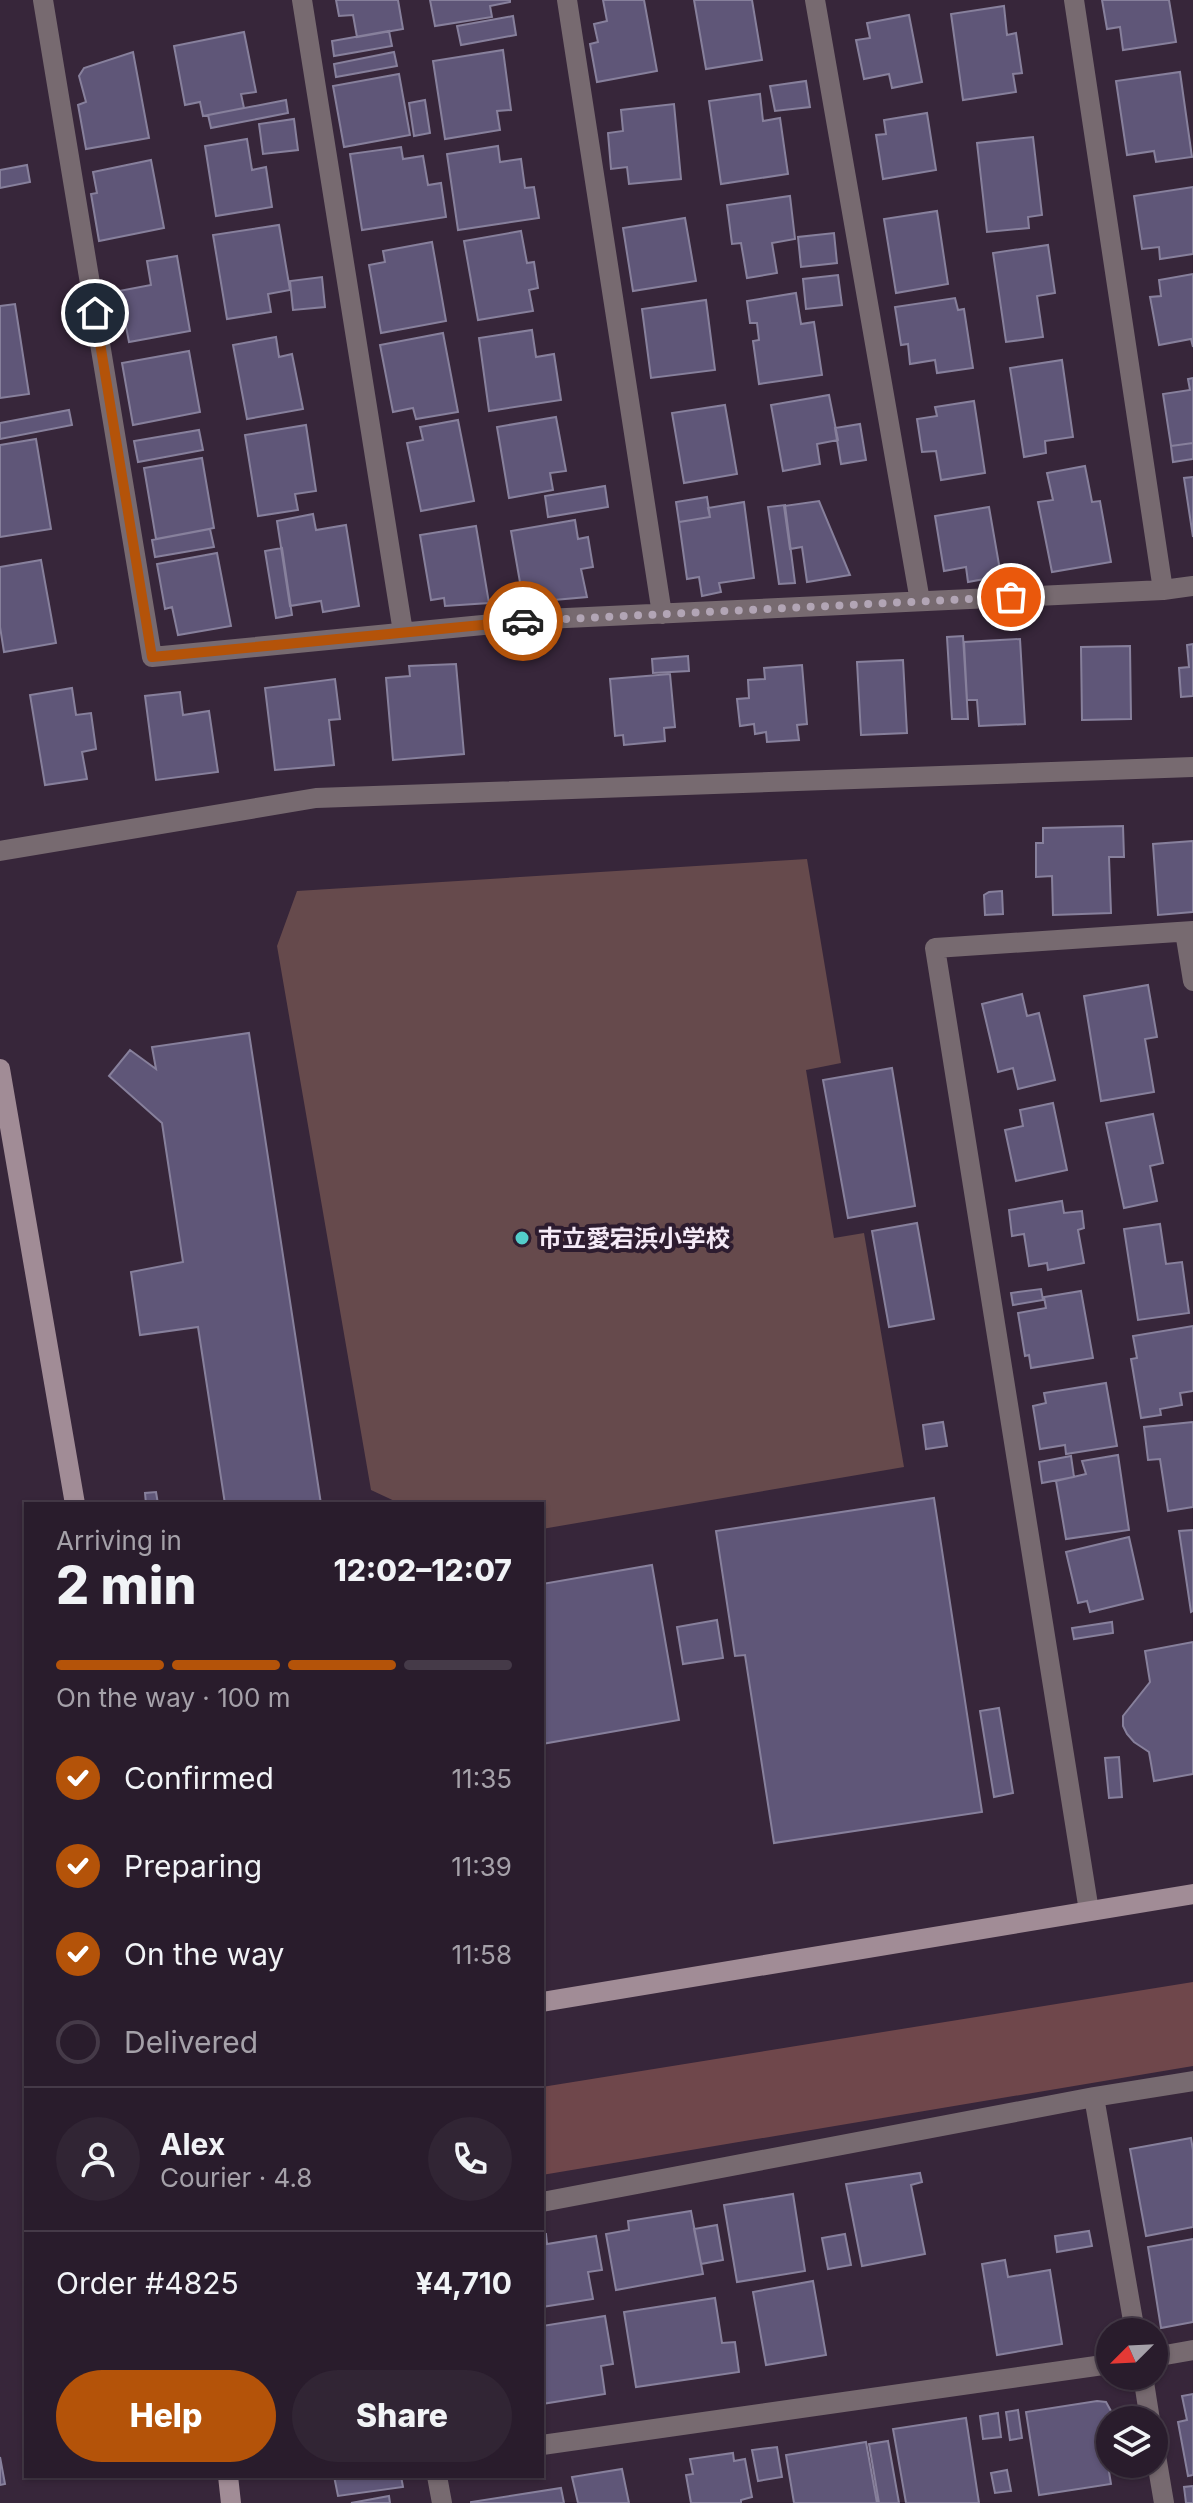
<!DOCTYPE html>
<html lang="en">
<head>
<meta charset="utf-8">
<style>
  body { margin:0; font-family:Inter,"Noto Sans JP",sans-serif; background:#312534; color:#f1f3f6; height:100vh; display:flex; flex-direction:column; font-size:30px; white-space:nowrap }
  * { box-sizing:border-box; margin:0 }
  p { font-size:26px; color:#a5a1a9 }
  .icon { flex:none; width:44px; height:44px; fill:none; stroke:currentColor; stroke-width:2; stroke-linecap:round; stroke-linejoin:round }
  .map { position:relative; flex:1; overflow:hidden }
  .side { position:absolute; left:24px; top:1502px; width:520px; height:976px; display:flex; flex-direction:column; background:#291c2c; border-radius:0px; box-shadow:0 2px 6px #0004,0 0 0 2px #453a48 }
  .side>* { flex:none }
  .needle { width:52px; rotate:246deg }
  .buttons { position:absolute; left:1096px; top:2318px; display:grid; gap:16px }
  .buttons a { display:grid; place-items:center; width:72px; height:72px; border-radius:50%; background:#291c2c; box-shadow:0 2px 6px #0004,0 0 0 2px #453a48; font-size:40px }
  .pin { position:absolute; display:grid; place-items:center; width:68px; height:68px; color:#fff; margin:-34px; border:4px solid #fff; border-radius:50%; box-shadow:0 2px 8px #0007 }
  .courier { position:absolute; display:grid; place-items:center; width:80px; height:80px; margin:-40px; border:6px solid #b45309; border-radius:50%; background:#fff; color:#222; box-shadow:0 2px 10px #0007 }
  .head em { font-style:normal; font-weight:800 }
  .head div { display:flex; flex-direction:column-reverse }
  .head { display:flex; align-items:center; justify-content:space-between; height:136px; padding:0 32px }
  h1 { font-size:52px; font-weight:800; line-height:60px }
  .bar { display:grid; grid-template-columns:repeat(4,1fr); gap:12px 8px; align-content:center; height:96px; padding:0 32px }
  .bar i { height:10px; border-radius:6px; background:#453a48 }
  .bar .current { background:#b45309 }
  .bar p { grid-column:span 4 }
  .line { display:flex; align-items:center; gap:20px; padding:0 32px; border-top:2px solid #453a48 }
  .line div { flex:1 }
  .round { display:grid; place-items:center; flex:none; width:84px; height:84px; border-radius:42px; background:#312534 }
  ol { padding:0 32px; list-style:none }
  li { display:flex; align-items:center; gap:24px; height:88px }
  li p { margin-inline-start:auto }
  li .icon { padding:8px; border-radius:50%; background:#b45309; color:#fff; stroke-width:4 }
  li:last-child { color:#a5a1a9 }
  li i { width:44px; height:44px; border:4px solid #453a48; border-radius:50% }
  .button { display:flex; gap:16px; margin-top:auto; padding:16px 32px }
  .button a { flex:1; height:92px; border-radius:48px; background:#b45309; color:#fff; font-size:32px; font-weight:800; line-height:92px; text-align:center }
  .button a+a { background:#312534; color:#f1f3f6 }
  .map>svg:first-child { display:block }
  .green { fill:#664a4c }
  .forest { fill:#6f474b }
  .building { fill:#5f5678; stroke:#87809c; stroke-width:2 }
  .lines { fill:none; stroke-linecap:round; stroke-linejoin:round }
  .street { stroke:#776a70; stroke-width:20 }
  .secondary { stroke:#a18c96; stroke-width:20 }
  .done { stroke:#b2a5b5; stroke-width:8; stroke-dasharray:0 14.4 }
  .route { stroke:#b45309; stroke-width:10 }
  .poi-dot { fill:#53cdca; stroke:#2d1c2f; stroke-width:3 }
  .labels { text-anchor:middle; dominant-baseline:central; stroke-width:8; stroke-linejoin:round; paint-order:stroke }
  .poi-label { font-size:24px; font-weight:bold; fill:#f5eaf7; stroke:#2d1c2f; text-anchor:start }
</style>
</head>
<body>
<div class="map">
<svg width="1193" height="2503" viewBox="0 0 1193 2503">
  <rect width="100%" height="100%" fill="#37263a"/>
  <path class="green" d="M 807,859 L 841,1063 L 806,1070 L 834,1238 L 864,1233 L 904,1467 L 542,1529 L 542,1504 L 401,1504 L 371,1490 L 277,946 L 297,891 Z"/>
  <path class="forest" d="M 1193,1982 L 1193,2066 L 542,2175 L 542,2087 Z"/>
  <path class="building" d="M 336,0 L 398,0 L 403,29 L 357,37 L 353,15 L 339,16 Z
    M 430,0 L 510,0 L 510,2 L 490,6 L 492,17 L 435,26 Z
    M 603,0 L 644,0 L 657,71 L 597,82 L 590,44 L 598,42 L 594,24 L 607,21 Z
    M 694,0 L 752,0 L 762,60 L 706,69 Z
    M 1102,0 L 1169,0 L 1176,42 L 1123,50 L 1120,27 L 1107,29 Z
    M 1004,6 L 1007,35 L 1016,33 L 1022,73 L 1013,74 L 1016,92 L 963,100 L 951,14 Z
    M 909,15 L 922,82 L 892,88 L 889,74 L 864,79 L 856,40 L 870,38 L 867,23 Z
    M 513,16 L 516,35 L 461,45 L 457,26 Z
    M 389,31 L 392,46 L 334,56 L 332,41 Z
    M 244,32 L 256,92 L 241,94 L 244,108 L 203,116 L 200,102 L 185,105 L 174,46 Z
    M 503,50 L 511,110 L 497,111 L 500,130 L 445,139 L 433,61 Z
    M 133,52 L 149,138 L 86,149 L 78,105 L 86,102 L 79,76 L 84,68 Z
    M 394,52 L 397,66 L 336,77 L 334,64 Z
    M 1180,72 L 1192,157 L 1156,162 L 1154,151 L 1127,155 L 1116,81 Z
    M 399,74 L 410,135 L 344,147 L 333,86 Z
    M 806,81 L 810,107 L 775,111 L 770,86 Z
    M 760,94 L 763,121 L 780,118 L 788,174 L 721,184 L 709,101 Z
    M 286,100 L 288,113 L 211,128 L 208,115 Z
    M 425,100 L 430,133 L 414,136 L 409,103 Z
    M 674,104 L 681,179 L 629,184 L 627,167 L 611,169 L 608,133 L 623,131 L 621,110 Z
    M 927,113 L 936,170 L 883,179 L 876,135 L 886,134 L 884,120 Z
    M 294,119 L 298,150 L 263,154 L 259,124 Z
    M 1033,137 L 1042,215 L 1028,217 L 1029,228 L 987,232 L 977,143 Z
    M 247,139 L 252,170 L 266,167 L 272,207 L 216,216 L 205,146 Z
    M 498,146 L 500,162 L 521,159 L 525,188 L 534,187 L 539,218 L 458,230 L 447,154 Z
    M 401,147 L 403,159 L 423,156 L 428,185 L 441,183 L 446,217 L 362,230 L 350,154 Z
    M 151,160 L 164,228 L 99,241 L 91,194 L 97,193 L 93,172 Z
    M 27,165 L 30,182 L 0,188 L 0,170 Z
    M 1193,187 L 1193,254 L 1160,259 L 1159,247 L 1142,249 L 1134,196 Z
    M 790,196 L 795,239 L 772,243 L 777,273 L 747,278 L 741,243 L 732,244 L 727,205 Z
    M 937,211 L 948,284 L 896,293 L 884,219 Z
    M 685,218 L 696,281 L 633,291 L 623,228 Z
    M 279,225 L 290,290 L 268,294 L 271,312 L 227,319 L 213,235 Z
    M 521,231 L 527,263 L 534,262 L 538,288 L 529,290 L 533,311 L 478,320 L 464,241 Z
    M 834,233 L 837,263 L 801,267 L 798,237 Z
    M 432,242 L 446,321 L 381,333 L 369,265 L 385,262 L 383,251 Z
    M 1048,245 L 1055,293 L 1037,296 L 1043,337 L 1006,342 L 993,253 Z
    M 177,256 L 190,331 L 129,342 L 119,291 L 151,285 L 147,261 Z
    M 1193,274 L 1193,347 L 1191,339 L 1159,345 L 1150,297 L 1161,296 L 1159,280 Z
    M 838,275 L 842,305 L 806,309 L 803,279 Z
    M 322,277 L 325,307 L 293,310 L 290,281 Z
    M 796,293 L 801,324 L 814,322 L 822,375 L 759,384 L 753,341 L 759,340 L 757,323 L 750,323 L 747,301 Z
    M 955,298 L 958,310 L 964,309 L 973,368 L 937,373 L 935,360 L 910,364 L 908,344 L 901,345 L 895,307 Z
    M 706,300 L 715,370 L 651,378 L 642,309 Z
    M 15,304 L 29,394 L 0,398 L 0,306 Z
    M 532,330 L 536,357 L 554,354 L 561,400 L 489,411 L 479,338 Z
    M 443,333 L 458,412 L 416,419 L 413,408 L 393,412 L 380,345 Z
    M 276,337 L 279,357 L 292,354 L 303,409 L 247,419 L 233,345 Z
    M 189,351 L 200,412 L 133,425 L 122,363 Z
    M 1062,360 L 1073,437 L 1045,441 L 1046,453 L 1024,457 L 1010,368 Z
    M 1193,378 L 1193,443 L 1171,446 L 1163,394 L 1190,390 L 1188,379 Z
    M 829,395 L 838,440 L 817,444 L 820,464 L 783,471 L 771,405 Z
    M 974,401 L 985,473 L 941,480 L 936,451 L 922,452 L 917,419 L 937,416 L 935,407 Z
    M 725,405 L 737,474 L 684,483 L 672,413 Z
    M 69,410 L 72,425 L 0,439 L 0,423 Z
    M 556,417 L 566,471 L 550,473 L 553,490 L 509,498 L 497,427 Z
    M 458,420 L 474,501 L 421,511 L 407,443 L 423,440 L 420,427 Z
    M 860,424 L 866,460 L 841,464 L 835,428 Z
    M 306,425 L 316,491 L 295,494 L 298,510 L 258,516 L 245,435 Z
    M 199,430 L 203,450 L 138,462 L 134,441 Z
    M 36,439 L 51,529 L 0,537 L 0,445 Z
    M 1193,443 L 1193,459 L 1173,462 L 1171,446 Z
    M 202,458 L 214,528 L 156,539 L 144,468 Z
    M 1085,466 L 1092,502 L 1100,501 L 1111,562 L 1052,572 L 1038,502 L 1053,500 L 1047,473 Z
    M 1193,477 L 1193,537 L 1184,478 Z
    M 605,486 L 608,507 L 548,517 L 545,496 Z
    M 707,497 L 710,517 L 679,522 L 676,502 Z
    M 819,501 L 850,575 L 807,582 L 802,547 L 790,549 L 784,506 Z
    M 744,502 L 754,578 L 719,583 L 721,592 L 702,596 L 699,577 L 687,579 L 679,522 L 710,517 L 708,508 Z
    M 785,505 L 795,583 L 779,584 L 768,507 Z
    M 989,507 L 1001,576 L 968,582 L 966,567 L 944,571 L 935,516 Z
    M 313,514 L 316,530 L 346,525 L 359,606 L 323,612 L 321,601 L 290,606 L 277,521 Z
    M 575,520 L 578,539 L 588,537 L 593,567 L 581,569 L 587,597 L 532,602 L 530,586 L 521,588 L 511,531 Z
    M 476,526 L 489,603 L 445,606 L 444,598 L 431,600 L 420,535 Z
    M 210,529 L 214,547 L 155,557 L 152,540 Z
    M 282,548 L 292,615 L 276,618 L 265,551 Z
    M 217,553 L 231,626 L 178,635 L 172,607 L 165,609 L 157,564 Z
    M 41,560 L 56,643 L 4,652 L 0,627 L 0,567 Z
    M 963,636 L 968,719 L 952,719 L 947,637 Z
    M 1020,639 L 1025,724 L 979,726 L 977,700 L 967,700 L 964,642 Z
    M 1193,644 L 1193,696 L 1181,697 L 1179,668 L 1189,667 L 1187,645 Z
    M 1130,646 L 1131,719 L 1082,720 L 1081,647 Z
    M 688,656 L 689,671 L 653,673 L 652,659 Z
    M 903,660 L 907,733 L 861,735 L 857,662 Z
    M 456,664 L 464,754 L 393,760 L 386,678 L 410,676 L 409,666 Z
    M 802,665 L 807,724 L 797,725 L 799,740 L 767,742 L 766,732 L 755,734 L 754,724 L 740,726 L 737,699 L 749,698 L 748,680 L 765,679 L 764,668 Z
    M 670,674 L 675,727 L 664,728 L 665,741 L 624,745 L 623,735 L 615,736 L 610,679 Z
    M 335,679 L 340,719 L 329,720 L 334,765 L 275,770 L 265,688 Z
    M 72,688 L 76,715 L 91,713 L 96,749 L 82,752 L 87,779 L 45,785 L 30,695 Z
    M 180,692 L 183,715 L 209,711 L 218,772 L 156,780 L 145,696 Z
    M 1123,826 L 1124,857 L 1109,857 L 1111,913 L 1053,915 L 1052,876 L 1036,877 L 1036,843 L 1043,843 L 1043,828 Z
    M 1193,841 L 1193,912 L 1158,915 L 1153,844 Z
    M 1002,891 L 1003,914 L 985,915 L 984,895 L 989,892 Z
    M 1148,985 L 1157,1037 L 1145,1039 L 1154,1092 L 1101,1101 L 1084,996 Z
    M 1022,994 L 1027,1016 L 1039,1013 L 1055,1080 L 1018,1089 L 1013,1068 L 998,1072 L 982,1004 Z
    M 249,1033 L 321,1504 L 225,1504 L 198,1327 L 140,1335 L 131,1272 L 183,1262 L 162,1123 L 109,1076 L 130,1050 L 156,1069 L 152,1047 Z
    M 892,1068 L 915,1206 L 848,1218 L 823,1080 Z
    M 1053,1103 L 1067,1170 L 1016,1181 L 1005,1130 L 1023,1126 L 1020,1110 Z
    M 1153,1114 L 1163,1163 L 1150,1166 L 1157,1201 L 1124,1208 L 1106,1123 Z
    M 1062,1201 L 1064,1213 L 1082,1211 L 1084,1228 L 1078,1230 L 1084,1263 L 1048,1270 L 1047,1263 L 1029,1266 L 1024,1234 L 1012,1236 L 1009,1210 Z
    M 917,1223 L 934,1319 L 889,1327 L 872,1231 Z
    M 1160,1224 L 1166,1264 L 1182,1262 L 1189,1313 L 1138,1320 L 1124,1229 Z
    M 1041,1289 L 1043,1300 L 1013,1305 L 1011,1293 Z
    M 1081,1291 L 1093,1358 L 1031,1368 L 1029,1355 L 1025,1356 L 1018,1313 L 1046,1308 L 1044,1297 Z
    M 1193,1326 L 1193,1391 L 1180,1393 L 1182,1405 L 1160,1409 L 1161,1415 L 1141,1418 L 1131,1359 L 1137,1358 L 1133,1336 Z
    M 1106,1383 L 1117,1446 L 1066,1454 L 1065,1445 L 1040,1449 L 1033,1406 L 1046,1403 L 1044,1393 Z
    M 943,1422 L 947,1446 L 926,1449 L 923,1425 Z
    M 1193,1422 L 1193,1507 L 1168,1511 L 1160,1459 L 1148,1460 L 1144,1427 Z
    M 1118,1455 L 1129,1530 L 1066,1539 L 1056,1481 L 1086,1474 L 1082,1461 Z
    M 1071,1456 L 1074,1477 L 1042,1483 L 1039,1462 Z
    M 156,1492 L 158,1504 L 146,1504 L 145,1493 Z
    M 934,1498 L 982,1812 L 774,1843 L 745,1655 L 735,1656 L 716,1531 Z
    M 1193,1530 L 1193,1611 L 1191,1612 L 1179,1531 Z
    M 1129,1537 L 1143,1599 L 1090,1612 L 1087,1601 L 1078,1603 L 1066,1552 Z
    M 652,1565 L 679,1720 L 542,1744 L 542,1584 Z
    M 717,1620 L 723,1658 L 683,1664 L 677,1627 Z
    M 1112,1622 L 1113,1633 L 1074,1639 L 1072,1628 Z
    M 1193,1642 L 1193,1774 L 1154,1781 L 1149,1752 L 1134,1742 L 1127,1734 L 1123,1726 L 1123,1716 L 1150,1682 L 1145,1651 Z
    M 999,1708 L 1013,1793 L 994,1797 L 980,1711 Z
    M 1119,1757 L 1122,1797 L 1109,1798 L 1105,1758 Z
    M 1191,2138 L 1193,2150 L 1193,2227 L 1146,2236 L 1130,2149 Z
    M 920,2173 L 922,2182 L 911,2185 L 925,2254 L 862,2266 L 846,2184 Z
    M 793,2194 L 805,2271 L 737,2282 L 724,2205 Z
    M 691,2211 L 703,2274 L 616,2290 L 606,2234 L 629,2230 L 628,2221 Z
    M 717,2225 L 723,2260 L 701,2264 L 694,2229 Z
    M 1089,2231 L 1092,2246 L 1057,2252 L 1055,2236 Z
    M 542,2234 L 546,2234 L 547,2244 L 596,2236 L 602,2270 L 588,2272 L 593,2299 L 542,2307 Z
    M 845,2234 L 851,2265 L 828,2269 L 822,2238 Z
    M 1193,2239 L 1193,2322 L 1161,2328 L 1148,2247 Z
    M 1005,2260 L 1008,2277 L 1050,2270 L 1062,2344 L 997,2355 L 982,2264 Z
    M 813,2281 L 826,2355 L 766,2365 L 753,2292 Z
    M 715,2298 L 722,2343 L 735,2342 L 739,2372 L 636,2387 L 624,2312 Z
    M 605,2316 L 613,2364 L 601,2366 L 605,2394 L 542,2404 L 542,2326 Z
    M 1193,2394 L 1193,2475 L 1188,2476 L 1178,2422 L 1187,2420 L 1182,2396 Z
    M 1097,2401 L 1106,2402 L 1116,2420 L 1110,2420 L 1110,2437 L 1104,2441 L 1111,2484 L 1039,2495 L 1026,2412 Z
    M 1018,2410 L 1022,2438 L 1010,2440 L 1006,2412 Z
    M 998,2413 L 1001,2437 L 983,2439 L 980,2416 Z
    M 966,2418 L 979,2503 L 906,2503 L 893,2429 Z
    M 888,2441 L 899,2503 L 879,2503 L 869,2444 Z
    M 866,2442 L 877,2503 L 794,2503 L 786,2455 Z
    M 777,2447 L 782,2477 L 758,2481 L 752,2450 Z
    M 733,2453 L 734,2461 L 745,2459 L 752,2497 L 741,2500 L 741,2503 L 691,2503 L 686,2475 L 693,2474 L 690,2459 Z
    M 0,2457 L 5,2484 L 0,2485 Z
    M 622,2469 L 629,2503 L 578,2503 L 572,2477 Z
    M 1007,2470 L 1011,2491 L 995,2493 L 991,2473 Z
    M 334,2476 L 401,2476 L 403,2487 L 338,2496 Z
    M 1193,2486 L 1193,2503 L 1186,2503 L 1184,2487 Z
    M 561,2488 L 564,2503 L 471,2503 L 471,2502 Z
    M 389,2496 L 390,2503 L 351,2503 Z"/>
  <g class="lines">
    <path class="street" d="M 43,0 L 152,657 L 545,619 L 1163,590 L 1193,586
      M 302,0 L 403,632
      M 567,0 L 662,614
      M 815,0 L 920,601
      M 1074,0 L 1163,590
      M 0,851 L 316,798 L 1193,767
      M 1185,932 L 1193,981
      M 1089,1911 L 935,948 L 1193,931
      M 1094,2097 L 1135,2332
      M 542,2202 L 1094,2097 L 1193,2081
      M 1154,2357 L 1193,2350
      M 1143,2376 L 1150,2420
      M 1154,2444 L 1164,2503
      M 542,2445 L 1110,2364
      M 437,2476 L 442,2503"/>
    <path class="secondary" d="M 0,1069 L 75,1504
      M 542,2002 L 1193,1894
      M 228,2476 L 231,2503"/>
  </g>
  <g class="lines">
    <path class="done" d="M 523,621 L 1011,597"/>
    <path class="route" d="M 95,313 L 152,657 L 523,621"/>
  </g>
  <circle class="poi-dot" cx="522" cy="1238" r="8"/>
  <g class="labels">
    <g class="poi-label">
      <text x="538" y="1238">市立愛宕浜小学校</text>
    </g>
  </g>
</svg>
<div class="buttons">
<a><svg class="needle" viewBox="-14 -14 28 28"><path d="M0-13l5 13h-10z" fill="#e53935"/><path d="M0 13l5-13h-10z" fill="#a5a1a9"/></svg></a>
<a><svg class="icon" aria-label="layers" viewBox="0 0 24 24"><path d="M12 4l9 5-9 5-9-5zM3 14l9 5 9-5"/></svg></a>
</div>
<div class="pin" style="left:1011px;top:597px;background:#ea580c"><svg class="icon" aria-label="bag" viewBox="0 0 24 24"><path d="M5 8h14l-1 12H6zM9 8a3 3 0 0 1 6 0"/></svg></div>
<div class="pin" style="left:95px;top:313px;background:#1f2937"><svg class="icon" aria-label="home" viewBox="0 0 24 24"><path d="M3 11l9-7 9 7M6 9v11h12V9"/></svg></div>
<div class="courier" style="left:523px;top:621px"><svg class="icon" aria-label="car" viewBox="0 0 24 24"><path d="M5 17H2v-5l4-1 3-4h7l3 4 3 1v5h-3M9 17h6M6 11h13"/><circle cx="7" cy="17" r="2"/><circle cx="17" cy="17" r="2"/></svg></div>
<section class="side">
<div class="head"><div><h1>2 min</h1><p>Arriving in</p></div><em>12:02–12:07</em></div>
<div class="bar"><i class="current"></i><i class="current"></i><i class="current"></i><i></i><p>On the way · 100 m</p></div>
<ol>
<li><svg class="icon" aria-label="check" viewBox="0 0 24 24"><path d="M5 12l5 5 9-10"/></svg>Confirmed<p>11:35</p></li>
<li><svg class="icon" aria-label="check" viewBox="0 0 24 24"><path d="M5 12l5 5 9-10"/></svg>Preparing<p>11:39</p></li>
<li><svg class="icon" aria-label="check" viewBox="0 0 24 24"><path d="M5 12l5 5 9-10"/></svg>On the way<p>11:58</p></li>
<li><i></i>Delivered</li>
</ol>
<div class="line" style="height:144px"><a class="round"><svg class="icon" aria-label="person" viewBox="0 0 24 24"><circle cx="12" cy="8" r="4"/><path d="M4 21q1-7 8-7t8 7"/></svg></a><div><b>Alex</b><p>Courier · 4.8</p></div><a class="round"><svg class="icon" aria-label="phone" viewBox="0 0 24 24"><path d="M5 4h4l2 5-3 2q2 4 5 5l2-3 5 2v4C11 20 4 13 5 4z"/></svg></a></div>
<div class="line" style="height:104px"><div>Order #4825</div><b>¥4,710</b></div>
<div class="button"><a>Help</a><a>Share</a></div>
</section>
</div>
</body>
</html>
